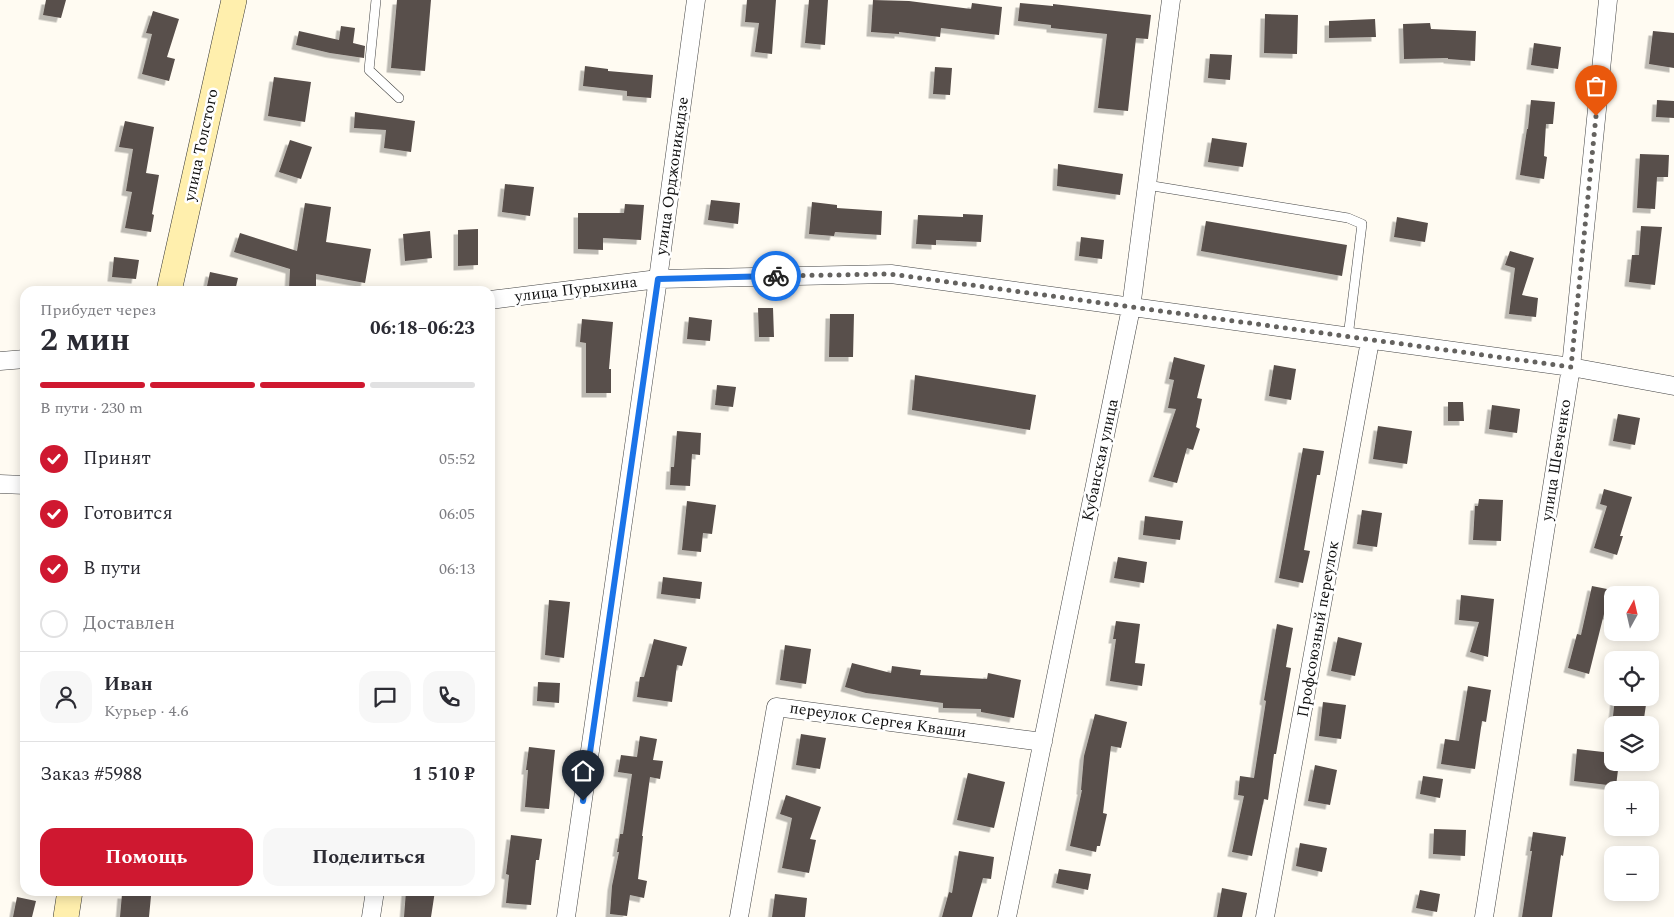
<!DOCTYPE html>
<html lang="ru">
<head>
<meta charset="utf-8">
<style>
  body { margin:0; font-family:Spectral,serif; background:#f7f7f7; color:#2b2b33; height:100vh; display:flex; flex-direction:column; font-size:19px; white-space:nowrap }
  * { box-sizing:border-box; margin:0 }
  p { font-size:16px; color:#7c7c81 }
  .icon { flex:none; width:28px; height:28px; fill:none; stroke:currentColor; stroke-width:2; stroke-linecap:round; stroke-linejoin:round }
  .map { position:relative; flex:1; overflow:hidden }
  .side { position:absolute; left:20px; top:286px; width:475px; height:610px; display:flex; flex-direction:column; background:#fff; border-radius:15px; box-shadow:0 2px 12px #0003 }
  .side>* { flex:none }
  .needle { width:32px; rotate:8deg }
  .fabs { position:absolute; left:1604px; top:586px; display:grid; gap:10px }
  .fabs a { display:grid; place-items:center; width:55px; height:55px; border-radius:10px; background:#fff; box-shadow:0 2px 12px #0003; font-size:25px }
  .pin { position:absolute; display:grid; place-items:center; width:42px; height:42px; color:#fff; margin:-51px -21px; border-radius:50% 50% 50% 0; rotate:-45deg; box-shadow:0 0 5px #0007 }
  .pin .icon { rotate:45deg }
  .courier { position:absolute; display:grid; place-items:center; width:50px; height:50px; margin:-25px; border:4px solid #1a73e8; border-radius:50%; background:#fff; color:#222; box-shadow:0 1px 6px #0007 }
  .summary em { font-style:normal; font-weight:700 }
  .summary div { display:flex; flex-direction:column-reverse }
  .summary { display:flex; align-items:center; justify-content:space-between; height:85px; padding:0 20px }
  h1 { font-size:32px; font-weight:700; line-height:38px }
  .bar { display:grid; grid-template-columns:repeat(4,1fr); gap:8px 5px; align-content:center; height:60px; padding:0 20px }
  .bar i { height:6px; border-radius:4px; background:#e1e1e2 }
  .bar .selected { background:#cf1830 }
  .bar p { grid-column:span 4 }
  .line { display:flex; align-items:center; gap:12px; padding:0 20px; border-top:1px solid #e1e1e2 }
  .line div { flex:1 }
  .round { display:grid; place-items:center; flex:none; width:52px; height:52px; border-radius:15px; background:#f7f7f7 }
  ol { padding:0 20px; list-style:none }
  li { display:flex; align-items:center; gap:15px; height:55px }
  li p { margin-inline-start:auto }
  li .icon { padding:5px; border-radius:50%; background:#cf1830; color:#fff; stroke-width:4 }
  li:last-child { color:#7c7c81 }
  li i { width:28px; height:28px; border:2px solid #e1e1e2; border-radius:50% }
  .button { display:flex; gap:10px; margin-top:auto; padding:10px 20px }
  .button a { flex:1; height:58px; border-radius:15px; background:#cf1830; color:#fff; font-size:20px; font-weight:700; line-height:58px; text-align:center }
  .button a+a { background:#f7f7f7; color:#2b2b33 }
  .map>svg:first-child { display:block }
  .building { fill:#594f4b; filter:url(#shadow) }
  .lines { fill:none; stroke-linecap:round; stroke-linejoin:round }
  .lane-casing { stroke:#434343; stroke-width:10 }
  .street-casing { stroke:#434343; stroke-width:19 }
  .secondary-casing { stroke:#323232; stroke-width:26 }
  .lane { stroke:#fff; stroke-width:9 }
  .street { stroke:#fff; stroke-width:18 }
  .secondary { stroke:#ffefad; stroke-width:25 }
  .done { stroke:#64625f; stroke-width:5; stroke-dasharray:0 9 }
  .route { stroke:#1a73e8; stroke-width:6 }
  .labels { text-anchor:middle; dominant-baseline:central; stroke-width:5; stroke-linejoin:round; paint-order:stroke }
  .street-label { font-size:16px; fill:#101010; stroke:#fff }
</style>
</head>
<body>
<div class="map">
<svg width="1674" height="917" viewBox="0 0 1674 917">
  <defs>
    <filter id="shadow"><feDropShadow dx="-4.5" dy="4.5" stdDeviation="0" flood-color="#0004"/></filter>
  </defs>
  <rect width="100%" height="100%" fill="#fffbf2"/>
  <path class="building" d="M 46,0 L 66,0 L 61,18 L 43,15 Z
    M 397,0 L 431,0 L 425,71 L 391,68 Z
    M 747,0 L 776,0 L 772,54 L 755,52 L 759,23 L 745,22 Z
    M 809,0 L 828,0 L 825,45 L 805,43 Z
    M 873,0 L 909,1 L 971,9 L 972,3 L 1002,7 L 999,35 L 941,28 L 940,37 L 899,32 L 899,34 L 871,32 Z
    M 1020,3 L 1053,6 L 1053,4 L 1151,15 L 1148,39 L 1136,38 L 1128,111 L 1098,108 L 1107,34 L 1051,28 L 1051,25 L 1018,21 Z
    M 153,11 L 179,19 L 167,57 L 175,59 L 169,81 L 142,74 L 152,34 L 146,33 Z
    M 1265,14 L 1298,15 L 1297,54 L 1264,53 Z
    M 1375,19 L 1376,37 L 1329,38 L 1329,21 Z
    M 1430,23 L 1431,29 L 1476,31 L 1475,61 L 1448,59 L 1448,58 L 1404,59 L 1403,24 Z
    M 341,26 L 355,28 L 353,43 L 365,46 L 364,58 L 330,53 L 296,45 L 299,31 L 339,40 Z
    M 1653,31 L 1674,33 L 1674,68 L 1649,64 Z
    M 1534,43 L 1561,47 L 1558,69 L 1531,65 Z
    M 1210,54 L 1232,55 L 1230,80 L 1208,78 Z
    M 585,66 L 608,69 L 608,71 L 653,75 L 651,98 L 627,96 L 627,91 L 583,86 Z
    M 935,67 L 952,68 L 950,95 L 933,94 Z
    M 274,77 L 311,82 L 305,122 L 268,116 Z
    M 1531,100 L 1555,102 L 1553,124 L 1546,124 L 1544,156 L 1547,157 L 1544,179 L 1520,175 L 1527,129 L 1528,129 Z
    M 1657,100 L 1674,101 L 1674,118 L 1656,117 Z
    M 355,112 L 415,121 L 411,152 L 384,148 L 386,130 L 354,128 Z
    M 125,121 L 154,127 L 146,173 L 159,175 L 152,214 L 154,215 L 151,232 L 125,228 L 132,192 L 126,191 L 133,149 L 119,147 Z
    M 1212,138 L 1247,143 L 1243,167 L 1208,162 Z
    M 290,140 L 312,147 L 301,179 L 279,172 Z
    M 1640,154 L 1669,155 L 1668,177 L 1657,177 L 1655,209 L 1637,208 Z
    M 1058,164 L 1123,174 L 1120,195 L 1057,186 Z
    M 505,184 L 534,187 L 530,216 L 502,212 Z
    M 711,200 L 740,203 L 738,224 L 708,220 Z
    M 812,202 L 837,205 L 837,208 L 882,211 L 881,235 L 835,232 L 834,236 L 809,234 Z
    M 305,203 L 331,207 L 326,242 L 371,249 L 365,283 L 316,274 L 316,291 L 289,289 L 290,269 L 234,252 L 240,233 L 297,251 Z
    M 625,204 L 644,205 L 641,240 L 603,238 L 603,250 L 578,249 L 578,213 L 624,213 Z
    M 963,214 L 983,215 L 981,242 L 936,240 L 936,245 L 916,244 L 918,215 L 963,217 Z
    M 1397,217 L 1428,223 L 1425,242 L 1394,237 Z
    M 1206,221 L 1347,245 L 1342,276 L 1201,251 Z
    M 1641,226 L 1662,227 L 1655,285 L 1629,282 L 1632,255 L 1639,255 Z
    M 478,229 L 478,265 L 458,266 L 458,230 Z
    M 430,231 L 432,258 L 405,261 L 403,234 Z
    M 1081,237 L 1104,240 L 1102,259 L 1079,256 Z
    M 1510,251 L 1534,258 L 1522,295 L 1538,298 L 1536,317 L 1509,314 L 1515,268 L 1505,265 Z
    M 114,257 L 139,260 L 136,279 L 112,277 Z
    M 210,272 L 238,278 L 235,291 L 206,291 Z
    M 758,308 L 773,308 L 774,337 L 759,337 Z
    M 830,314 L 854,314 L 853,357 L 829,357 Z
    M 689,317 L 712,320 L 710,341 L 687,339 Z
    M 582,319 L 613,322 L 609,369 L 611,369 L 611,393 L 586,393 L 586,343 L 580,342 Z
    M 1174,357 L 1205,365 L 1197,398 L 1202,399 L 1196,427 L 1200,429 L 1193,450 L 1187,448 L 1177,483 L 1153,477 L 1176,409 L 1168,408 L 1174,380 L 1169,379 Z
    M 1274,365 L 1296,369 L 1291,400 L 1269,396 Z
    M 915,375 L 1036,395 L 1030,430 L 912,410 Z
    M 717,385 L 736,387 L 733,407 L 715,405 Z
    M 1448,402 L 1463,402 L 1464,421 L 1448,421 Z
    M 1492,405 L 1520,409 L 1517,433 L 1489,429 Z
    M 1618,414 L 1640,418 L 1635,445 L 1613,441 Z
    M 1378,426 L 1412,431 L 1407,464 L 1373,459 Z
    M 677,431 L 701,433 L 700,455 L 692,454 L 690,486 L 670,485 L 671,467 L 674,467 Z
    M 1303,448 L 1324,451 L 1320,475 L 1317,475 L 1304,550 L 1310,551 L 1303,583 L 1279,578 Z
    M 1604,489 L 1632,497 L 1620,536 L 1623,536 L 1617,555 L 1594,548 L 1607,506 L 1600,504 Z
    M 1479,499 L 1503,500 L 1501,541 L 1473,540 L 1475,506 L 1478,506 Z
    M 687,501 L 716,505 L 712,534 L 703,533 L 701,552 L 682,550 Z
    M 1362,510 L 1382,513 L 1377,547 L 1357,544 Z
    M 1145,516 L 1183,521 L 1180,540 L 1143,535 Z
    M 1118,557 L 1147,562 L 1144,583 L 1114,578 Z
    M 663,577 L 702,582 L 700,599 L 661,594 Z
    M 1592,586 L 1612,590 L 1612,616 L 1604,614 L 1589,674 L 1568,668 L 1577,634 L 1581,635 Z
    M 1461,595 L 1494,599 L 1488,657 L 1470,652 L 1479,622 L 1459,620 Z
    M 549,600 L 570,602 L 564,658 L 545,655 Z
    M 1116,621 L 1140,624 L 1135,663 L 1145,664 L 1142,686 L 1110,681 L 1116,639 L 1113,639 Z
    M 1277,624 L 1293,628 L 1286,667 L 1291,668 L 1276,754 L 1274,754 L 1268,800 L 1264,799 L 1252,856 L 1232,852 L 1244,796 L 1238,795 L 1240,776 L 1254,778 L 1266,701 L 1264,700 Z
    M 1338,637 L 1362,643 L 1355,676 L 1331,671 Z
    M 654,639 L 687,647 L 682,666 L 677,665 L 672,702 L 637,697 L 640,677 L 644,677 Z
    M 785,645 L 811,649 L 806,684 L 780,680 Z
    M 852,663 L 891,673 L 892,666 L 921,670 L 920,675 L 987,679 L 988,673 L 1021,680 L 1014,718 L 981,712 L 981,709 L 943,708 L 943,703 L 866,693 L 845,687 Z
    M 538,682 L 560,683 L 559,703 L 537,701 Z
    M 1468,686 L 1491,690 L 1486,722 L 1482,721 L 1475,769 L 1441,764 L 1445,739 L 1459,741 Z
    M 1615,698 L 1647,698 L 1643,725 L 1612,725 Z
    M 1323,702 L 1346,705 L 1341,739 L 1319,736 Z
    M 1095,714 L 1127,722 L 1121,748 L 1111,746 L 1103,813 L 1107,814 L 1100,846 L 1097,846 L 1096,852 L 1070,846 L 1082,790 L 1081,790 L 1084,756 Z
    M 801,734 L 826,738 L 820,769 L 796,765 Z
    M 640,736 L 657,739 L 653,760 L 663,761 L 660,779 L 650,777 L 642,836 L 643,836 L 638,879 L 647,881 L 644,898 L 630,895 L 627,916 L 610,914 L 612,886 L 619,852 L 617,852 L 620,834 L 623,834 L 632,774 L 618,772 L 621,755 L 637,757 Z
    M 529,747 L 555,750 L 549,809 L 525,807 L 528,770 L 526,770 Z
    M 1577,749 L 1612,753 L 1612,762 L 1619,762 L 1616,786 L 1574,781 Z
    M 1315,765 L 1337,770 L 1330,805 L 1308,801 Z
    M 968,773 L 1005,782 L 994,828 L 957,820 Z
    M 1423,776 L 1443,779 L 1440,798 L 1420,794 Z
    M 786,795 L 821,807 L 810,839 L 816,840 L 809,873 L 782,868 L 792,818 L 780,814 Z
    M 1434,829 L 1466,830 L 1465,856 L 1433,854 Z
    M 1533,832 L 1566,837 L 1563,856 L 1561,855 L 1552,917 L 1522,917 L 1532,851 L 1530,851 Z
    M 511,835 L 542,839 L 539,860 L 536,860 L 531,905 L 506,903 L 509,875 L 506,874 Z
    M 1300,843 L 1327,848 L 1322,872 L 1296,866 Z
    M 959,851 L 994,857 L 991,879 L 983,878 L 972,917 L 942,917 L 949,892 L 952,893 Z
    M 1059,869 L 1091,874 L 1088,890 L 1056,883 Z
    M 1222,888 L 1247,893 L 1242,917 L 1217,917 Z
    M 1420,890 L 1440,894 L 1437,912 L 1416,908 Z
    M 406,891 L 435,891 L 431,917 L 404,917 Z
    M 122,894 L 151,896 L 149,917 L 120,917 Z
    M 775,894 L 807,898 L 805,917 L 772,917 Z
    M 17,897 L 36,901 L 32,917 L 13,917 Z"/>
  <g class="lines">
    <g class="lane-casing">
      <path id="lane" d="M 376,0 L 369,70 L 399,98
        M 1147,185 L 1348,218 L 1362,224 L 1348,337"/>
    </g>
    <g class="street-casing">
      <path id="street" d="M 490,300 L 658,279 L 891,274 L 1571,367 L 1674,386
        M 0,361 L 25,359
        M 0,484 L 25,485
        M 371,917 L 375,891
        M 566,917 L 658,279 L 696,0
        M 739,917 L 776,707 L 1043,742
        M 1007,917 L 1131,308 L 1171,0
        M 1265,917 L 1370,341
        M 1484,917 L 1571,367 L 1608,0"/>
    </g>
    <g class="secondary-casing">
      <path id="secondary" d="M 169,291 L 234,0
        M 66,917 L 70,891"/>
    </g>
    <use href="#lane" class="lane"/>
    <use href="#street" class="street"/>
    <use href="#secondary" class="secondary"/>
  </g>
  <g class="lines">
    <path class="done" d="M 776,276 L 890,274 L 1571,367 L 1596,116"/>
    <path class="route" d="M 583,801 L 658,279 L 776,276"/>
  </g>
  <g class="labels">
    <g class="street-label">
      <text transform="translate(201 145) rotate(-78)">улица Толстого</text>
      <text transform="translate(672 176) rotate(-82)">улица Орджоникидзе</text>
      <text transform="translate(576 289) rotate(-7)">улица Пурыхина</text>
      <text transform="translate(1100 460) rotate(-78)">Кубанская улица</text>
      <text transform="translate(1556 460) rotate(-81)">улица Шевченко</text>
      <text transform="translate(1318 629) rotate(-80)">Профсоюзный переулок</text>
      <text transform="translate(878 720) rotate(8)">переулок Сергея Кваши</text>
    </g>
  </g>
</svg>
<div class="fabs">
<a><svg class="needle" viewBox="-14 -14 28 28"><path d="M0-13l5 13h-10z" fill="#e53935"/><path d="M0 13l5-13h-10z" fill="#7c7c81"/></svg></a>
<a><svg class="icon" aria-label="locate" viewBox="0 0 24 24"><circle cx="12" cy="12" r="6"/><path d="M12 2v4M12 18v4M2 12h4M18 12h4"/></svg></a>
<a><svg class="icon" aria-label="layers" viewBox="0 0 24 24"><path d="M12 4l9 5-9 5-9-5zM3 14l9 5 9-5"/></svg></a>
<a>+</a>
<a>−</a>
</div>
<div class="pin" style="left:1596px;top:116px;background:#ea580c"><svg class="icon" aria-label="bag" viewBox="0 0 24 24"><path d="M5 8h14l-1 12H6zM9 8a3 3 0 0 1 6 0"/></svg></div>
<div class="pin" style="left:583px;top:801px;background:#1f2937"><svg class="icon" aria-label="home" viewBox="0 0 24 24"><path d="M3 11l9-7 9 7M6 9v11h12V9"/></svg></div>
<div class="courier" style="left:776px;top:276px"><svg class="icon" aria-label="bike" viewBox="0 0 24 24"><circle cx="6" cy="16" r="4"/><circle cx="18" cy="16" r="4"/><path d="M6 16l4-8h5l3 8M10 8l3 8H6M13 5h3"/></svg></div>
<section class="side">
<div class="summary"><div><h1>2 мин</h1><p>Прибудет через</p></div><em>06:18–06:23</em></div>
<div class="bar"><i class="selected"></i><i class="selected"></i><i class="selected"></i><i></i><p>В пути · 230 m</p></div>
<ol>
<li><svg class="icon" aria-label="check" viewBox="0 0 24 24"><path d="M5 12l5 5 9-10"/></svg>Принят<p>05:52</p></li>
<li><svg class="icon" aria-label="check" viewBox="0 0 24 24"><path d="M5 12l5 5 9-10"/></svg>Готовится<p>06:05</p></li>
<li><svg class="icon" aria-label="check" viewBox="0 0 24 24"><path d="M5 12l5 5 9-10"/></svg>В пути<p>06:13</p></li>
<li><i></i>Доставлен</li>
</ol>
<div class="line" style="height:90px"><a class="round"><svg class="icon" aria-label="person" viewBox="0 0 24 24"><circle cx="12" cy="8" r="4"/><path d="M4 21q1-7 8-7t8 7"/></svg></a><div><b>Иван</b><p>Курьер · 4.6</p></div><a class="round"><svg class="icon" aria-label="chat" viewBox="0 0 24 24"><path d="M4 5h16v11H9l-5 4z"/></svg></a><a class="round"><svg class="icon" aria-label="phone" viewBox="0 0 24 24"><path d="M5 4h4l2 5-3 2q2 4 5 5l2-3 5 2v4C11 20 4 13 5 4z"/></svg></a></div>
<div class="line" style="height:65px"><div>Заказ #5988</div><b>1 510 ₽</b></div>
<div class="button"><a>Помощь</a><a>Поделиться</a></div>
</section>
</div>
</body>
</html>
